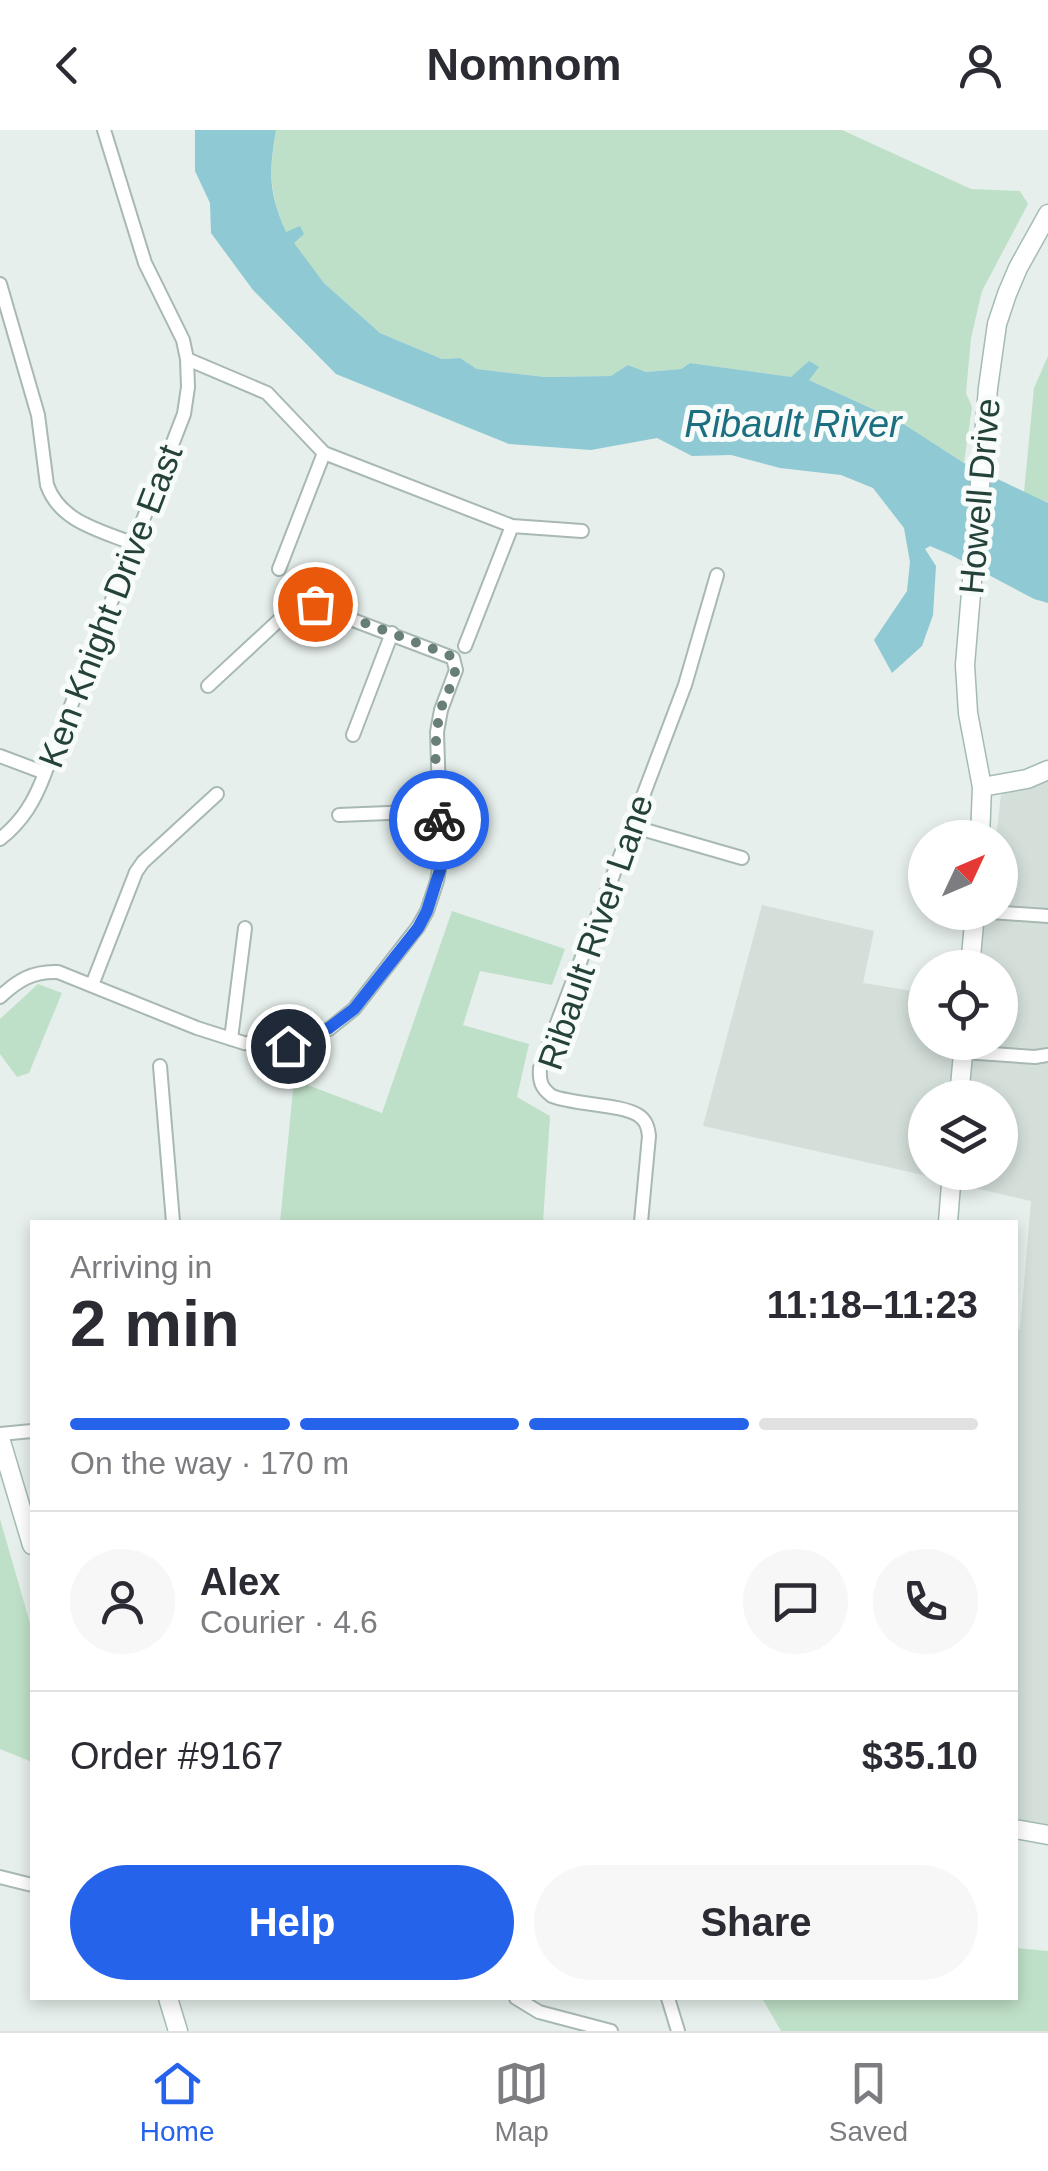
<!DOCTYPE html>
<html lang="en">
<head>
<meta charset="utf-8">
<style>
  body { margin:0; font-family:Helvetica,sans-serif; background:#f7f7f7; color:#2b2b33; height:100vh; display:flex; flex-direction:column; font-size:38px; white-space:nowrap }
  * { box-sizing:border-box; margin:0 }
  p { font-size:32px; color:#7c7c81 }
  .icon { flex:none; width:55px; height:55px; fill:none; stroke:currentColor; stroke-width:2; stroke-linecap:round; stroke-linejoin:round }
  .map { position:relative; flex:1; overflow:hidden }
  .sheet { position:absolute; left:30px; top:1090px; width:988px; height:780px; display:flex; flex-direction:column; background:#fff; border-radius:0px; box-shadow:0 5px 15px #0003 }
  .sheet>* { flex:none }
  .needle { width:65px; rotate:46deg }
  .buttons { position:absolute; left:908px; top:690px; display:grid; gap:20px }
  .buttons a { display:grid; place-items:center; width:110px; height:110px; border-radius:50%; background:#fff; box-shadow:0 5px 15px #0003; font-size:50px }
  .pin { position:absolute; display:grid; place-items:center; width:85px; height:85px; color:#fff; margin:-42px; border:5px solid #fff; border-radius:50%; box-shadow:0 2px 10px #0007 }
  .courier { position:absolute; display:grid; place-items:center; width:100px; height:100px; margin:-50px; border:8px solid #2563eb; border-radius:50%; background:#fff; color:#222; box-shadow:0 2px 12px #0007 }
  .overview em { font-style:normal; font-weight:800 }
  .overview div { display:flex; flex-direction:column-reverse }
  .overview { display:flex; align-items:center; justify-content:space-between; height:170px; padding:0 40px }
  h1 { font-size:65px; font-weight:800; line-height:75px }
  .bar { display:grid; grid-template-columns:repeat(4,1fr); gap:15px 10px; align-content:center; height:120px; padding:0 40px }
  .bar i { height:12px; border-radius:8px; background:#e1e1e2 }
  .bar .on { background:#2563eb }
  .bar p { grid-column:span 4 }
  .line { display:flex; align-items:center; gap:25px; padding:0 40px; border-top:2px solid #e1e1e2 }
  .line div { flex:1 }
  .round { display:grid; place-items:center; flex:none; width:105px; height:105px; border-radius:52px; background:#f7f7f7 }
  .cta { display:flex; gap:20px; margin-top:auto; padding:20px 40px }
  .cta a { flex:1; height:115px; border-radius:60px; background:#2563eb; color:#fff; font-size:40px; font-weight:800; line-height:115px; text-align:center }
  .cta a+a { background:#f7f7f7; color:#2b2b33 }
  header { display:flex; justify-content:space-between; align-items:center; height:130px; padding:0 40px; background:#fff; font-size:45px; font-weight:800 }
  .dock { display:flex; justify-content:space-around; align-items:center; height:140px; border-top:2px solid #e1e1e2; background:#fff; font-size:28px; color:#7c7c81 }
  .dock a { display:grid; justify-items:center; gap:5px }
  .dock .on { color:#2563eb }
  .map>svg:first-child { display:block }
  .built { fill:#d4dfda }
  .green { fill:#bfe0c8 }
  .water { fill:#8ec9d4 }
  .lines { fill:none; stroke-linecap:round; stroke-linejoin:round }
  .street-casing { stroke:#a8b8b2; stroke-width:16 }
  .secondary-casing { stroke:#a4bbb3; stroke-width:21 }
  .street { stroke:#fff; stroke-width:12 }
  .secondary { stroke:#fff; stroke-width:18 }
  .done { stroke:#687f78; stroke-width:10; stroke-dasharray:0 18 }
  .route { stroke:#2563eb; stroke-width:12 }
  .labels { text-anchor:middle; dominant-baseline:central; stroke-width:10; stroke-linejoin:round; paint-order:stroke }
  .street-label { font-size:35px; fill:#24423a; stroke:#f7fbf9 }
  .water-label { font-size:38px; font-style:italic; fill:#1c6f80; stroke:#f7fbf9 }
</style>
</head>
<body>
<header><svg class="icon" aria-label="back" viewBox="0 0 24 24"><path d="M15 5l-7 7 7 7"/></svg>Nomnom<svg class="icon" aria-label="person" viewBox="0 0 24 24"><circle cx="12" cy="8" r="4"/><path d="M4 21q1-7 8-7t8 7"/></svg></header>
<div class="map">
<svg width="1048" height="1901" viewBox="0 0 1048 1901">
  <rect width="100%" height="100%" fill="#e6efeb"/>
  <path class="built" d="M 1048,646 L 1048,1699 L 1015,1693 L 1015,1199 L 1020,1199 L 1031,1071 L 957,1054 L 958,1043 L 1000,1042 L 1000,968 L 966,967 L 971,913 L 1000,912 L 1000,838 L 977,837 L 982,783 L 1000,782 L 1000,708 L 996,707 L 1001,665 Z
    M 762,775 L 874,801 L 863,853 L 925,863 L 925,912 L 957,913 L 953,967 L 925,968 L 925,1042 L 947,1043 L 946,1050 L 703,996 Z"/>
  <path class="green" d="M 276,0 L 842,0 L 971,59 L 1020,61 L 1028,74 L 982,161 L 971,208 L 966,263 L 972,277 L 964,333 L 899,291 L 809,250 L 690,233 L 681,239 L 646,242 L 628,235 L 612,246 L 545,247 L 477,239 L 460,228 L 442,229 L 380,203 L 324,153 L 293,113 L 300,97 L 286,103 C 269,61 269,44 276,0 Z
    M 1048,226 L 1048,373 L 1024,362 L 1034,258 Z
    M 452,781 L 565,819 L 552,855 L 480,841 L 463,895 L 529,914 L 517,967 L 550,986 L 543,1092 L 280,1092 L 294,950 L 382,983 Z
    M 38,854 L 62,863 L 29,943 L 17,947 L 0,924 L 0,889 Z
    M 0,1389 L 32,1500 L 32,1632 L 0,1619 Z
    M 1015,1818 L 1048,1821 L 1048,1901 L 781,1901 L 762,1868 L 1015,1868 Z"/>
  <path class="water" d="M 195,0 L 276,0 C 269,43 268,61 286,102 L 300,96 L 304,104 L 294,113 L 324,153 L 380,203 L 442,229 L 460,228 L 477,239 L 545,247 L 611,246 L 628,235 L 646,242 L 681,239 L 690,233 L 791,247 L 809,231 L 819,237 L 809,250 L 899,291 L 964,333 L 1048,373 L 1048,473 L 1034,469 L 951,425 L 930,416 L 925,419 L 936,436 L 933,485 L 922,516 L 892,543 L 874,510 L 907,461 L 910,432 L 904,398 L 873,358 L 841,345 L 780,338 L 731,325 L 692,326 L 657,308 L 591,320 L 509,314 L 336,244 L 253,160 L 211,103 L 210,73 L 195,41 Z"/>
  <g class="lines">
    <g class="street-casing">
      <path id="street" d="M 104,0 L 145,133 L 183,210 L 187,229 L 267,263 L 324,323 L 512,396 L 582,401
        M 0,154 L 38,285 L 47,355 C 60,392 100,400 134,414
        M 279,439 L 324,323
        M 465,516 L 512,396
        M 353,605 L 392,503
        M 0,626 L 45,643
        M 339,685 L 438,681
        M 631,696 L 742,728
        M 0,709 C 23,691 35,670 45,643 L 184,284 L 188,257 L 187,229
        M 991,782 L 1048,786
        M 92,855 L 136,742 L 143,732 L 217,664
        M 0,867 C 18,850 33,841 58,842 L 197,898 L 244,913 L 275,917 L 288,915 L 329,899 L 354,879 L 418,797 L 427,781 L 437,751 L 441,728 L 437,602 L 441,580 L 456,540 L 453,528 L 308,473 L 300,474 L 291,479 L 208,556
        M 231,909 L 245,798
        M 963,922 L 1035,927 L 1048,925
        M 160,936 L 173,1092
        M 641,1092 L 649,1006 C 648,997 646,990 638,985 C 620,974 575,975 552,966 C 541,958 539,951 540,938 L 685,555 L 717,445
        M 0,1304 L 32,1301
        M 0,1747 L 32,1755
        M 516,1868 L 539,1882 L 611,1901
        M 668,1868 L 678,1901"/>
    </g>
    <g class="secondary-casing">
      <path id="secondary" d="M 982,657 L 1027,649 L 1048,640
        M 980,708 L 982,657 L 968,583 L 965,535 L 988,258 L 997,194 L 1007,164 L 1018,138 L 1048,84
        M 970,838 L 975,782
        M 959,968 L 964,912
        M 948,1092 L 952,1042
        M 0,1308 L 32,1415
        M 1015,1699 L 1048,1705
        M 168,1868 L 178,1901"/>
    </g>
    <use href="#street" class="street"/>
    <use href="#secondary" class="secondary"/>
  </g>
  <g class="lines">
    <path class="done" d="M 315,474 L 449,525 C 464,540 447,560 442,576 C 431,611 437,654 439,690"/>
    <path class="route" d="M 288,916 L 329,898 L 354,879 L 418,798 L 427,781 L 440,740 L 439,690"/>
  </g>
  <g class="labels">
    <g class="street-label">
      <text transform="translate(979 366) rotate(-85)">Howell Drive</text>
      <text transform="translate(110 476) rotate(-69)">Ken Knight Drive East</text>
      <text transform="translate(595 802) rotate(-71)">Ribault River Lane</text>
    </g>
    <g class="water-label">
      <text x="793" y="294">Ribault River</text>
    </g>
  </g>
</svg>
<div class="buttons">
<a><svg class="needle" viewBox="-14 -14 28 28"><path d="M0-13l5 13h-10z" fill="#e53935"/><path d="M0 13l5-13h-10z" fill="#7c7c81"/></svg></a>
<a><svg class="icon" aria-label="locate" viewBox="0 0 24 24"><circle cx="12" cy="12" r="6"/><path d="M12 2v4M12 18v4M2 12h4M18 12h4"/></svg></a>
<a><svg class="icon" aria-label="layers" viewBox="0 0 24 24"><path d="M12 4l9 5-9 5-9-5zM3 14l9 5 9-5"/></svg></a>
</div>
<div class="pin" style="left:315px;top:474px;background:#ea580c"><svg class="icon" aria-label="bag" viewBox="0 0 24 24"><path d="M5 8h14l-1 12H6zM9 8a3 3 0 0 1 6 0"/></svg></div>
<div class="pin" style="left:288px;top:916px;background:#1f2937"><svg class="icon" aria-label="home" viewBox="0 0 24 24"><path d="M3 11l9-7 9 7M6 9v11h12V9"/></svg></div>
<div class="courier" style="left:439px;top:690px"><svg class="icon" aria-label="bike" viewBox="0 0 24 24"><circle cx="6" cy="16" r="4"/><circle cx="18" cy="16" r="4"/><path d="M6 16l4-8h5l3 8M10 8l3 8H6M13 5h3"/></svg></div>
<section class="sheet">
<div class="overview"><div><h1>2 min</h1><p>Arriving in</p></div><em>11:18–11:23</em></div>
<div class="bar"><i class="on"></i><i class="on"></i><i class="on"></i><i></i><p>On the way · 170 m</p></div>
<div class="line" style="height:180px"><a class="round"><svg class="icon" aria-label="person" viewBox="0 0 24 24"><circle cx="12" cy="8" r="4"/><path d="M4 21q1-7 8-7t8 7"/></svg></a><div><b>Alex</b><p>Courier · 4.6</p></div><a class="round"><svg class="icon" aria-label="chat" viewBox="0 0 24 24"><path d="M4 5h16v11H9l-5 4z"/></svg></a><a class="round"><svg class="icon" aria-label="phone" viewBox="0 0 24 24"><path d="M5 4h4l2 5-3 2q2 4 5 5l2-3 5 2v4C11 20 4 13 5 4z"/></svg></a></div>
<div class="line" style="height:130px"><div>Order #9167</div><b>$35.10</b></div>
<div class="cta"><a>Help</a><a>Share</a></div>
</section>
</div>
<nav class="dock">
<a class="on"><svg class="icon" aria-label="home" viewBox="0 0 24 24"><path d="M3 11l9-7 9 7M6 9v11h12V9"/></svg>Home</a>
<a><svg class="icon" aria-label="map" viewBox="0 0 24 24"><path d="M3 6l6-2 6 2 6-2v14l-6 2-6-2-6 2zM9 4v14M15 6v14"/></svg>Map</a>
<a><svg class="icon" aria-label="saved" viewBox="0 0 24 24"><path d="M7 4h10v16l-5-4-5 4z"/></svg>Saved</a>
</nav>
</body>
</html>
